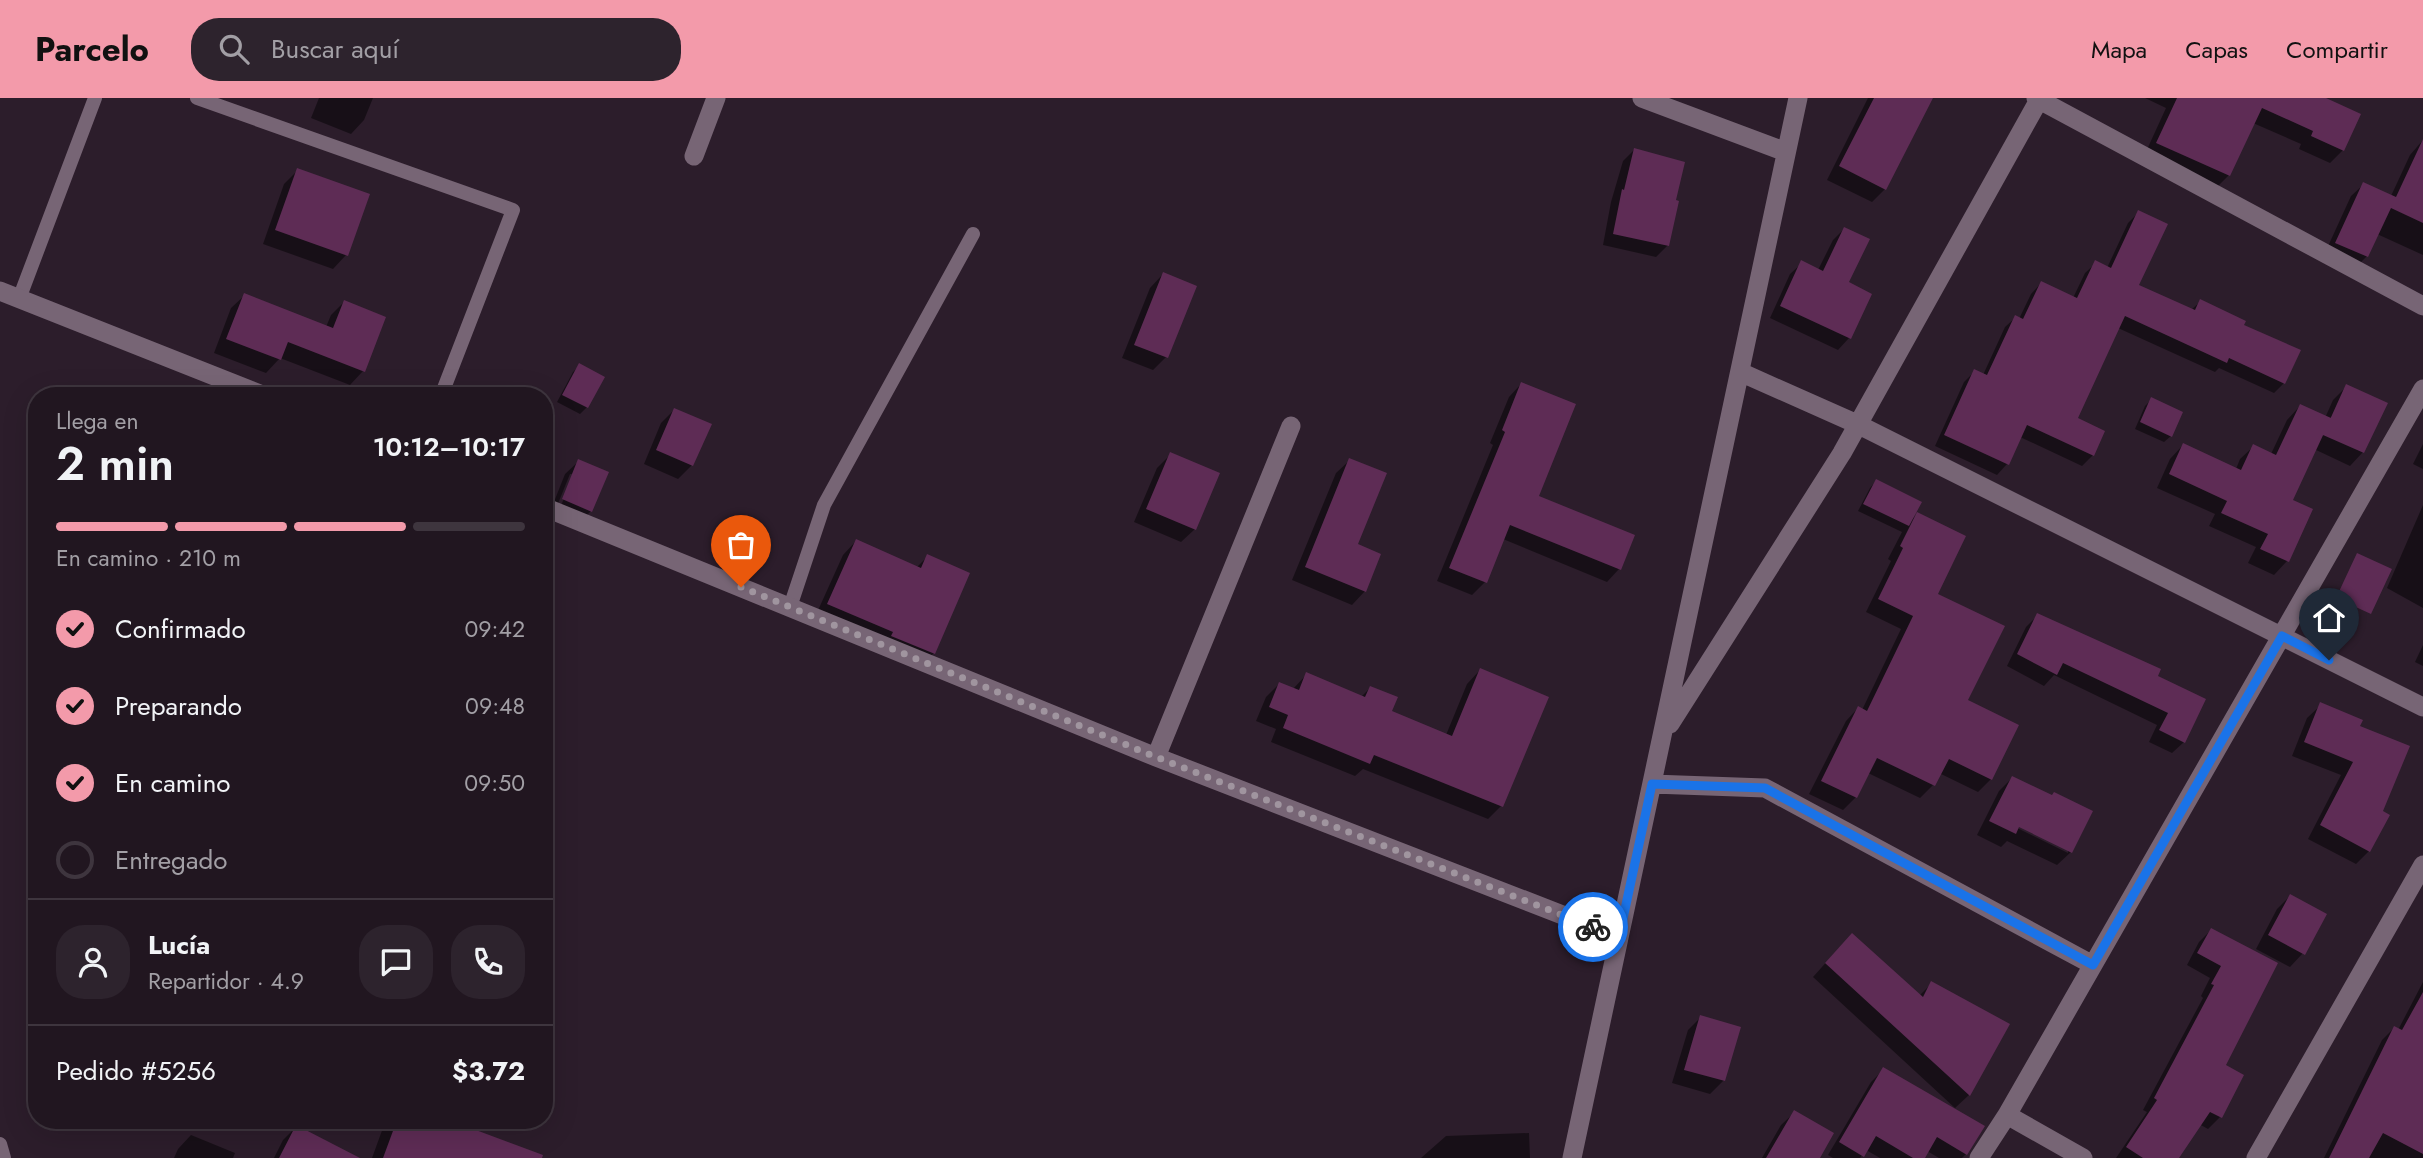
<!DOCTYPE html>
<html lang="es">
<head>
<meta charset="utf-8">
<style>
  body { margin:0; font-family:Jost,sans-serif; background:#2d232d; color:#f1f3f6; height:100vh; display:flex; flex-direction:column; font-size:26px; white-space:nowrap }
  * { box-sizing:border-box; margin:0 }
  p { font-size:23px; color:#a29fa5 }
  .icon { flex:none; width:38px; height:38px; fill:none; stroke:currentColor; stroke-width:2; stroke-linecap:round; stroke-linejoin:round }
  .map { position:relative; flex:1; overflow:hidden }
  .side { position:absolute; left:28px; top:289px; width:525px; height:742px; display:flex; flex-direction:column; background:#211620; border-radius:28px; box-shadow:0 7px 28px #0002,0 0 0 2px #3e353e }
  .side>* { flex:none }
  .pin { position:absolute; display:grid; place-items:center; width:60px; height:60px; color:#fff; margin:-72px -30px; border-radius:50% 50% 50% 0; rotate:-45deg; box-shadow:0 0 7px #0007 }
  .pin .icon { rotate:45deg }
  .courier { position:absolute; display:grid; place-items:center; width:70px; height:70px; margin:-35px; border:5px solid #1a73e8; border-radius:50%; background:#fff; color:#222; box-shadow:0 2px 9px #0007 }
  .overview em { font-style:normal; font-weight:600 }
  .overview div { display:flex; flex-direction:column-reverse }
  .overview { display:flex; align-items:center; justify-content:space-between; height:119px; padding:0 28px }
  h1 { font-size:46px; font-weight:600; line-height:52px }
  .bar { display:grid; grid-template-columns:repeat(4,1fr); gap:10px 7px; align-content:center; height:84px; padding:0 28px }
  .bar i { height:9px; border-radius:5px; background:#3e353e }
  .bar .on { background:#f39aaa }
  .bar p { grid-column:span 4 }
  .line { display:flex; align-items:center; gap:18px; padding:0 28px; border-top:2px solid #3e353e }
  .line div { flex:1 }
  .round { display:grid; place-items:center; flex:none; width:74px; height:74px; border-radius:28px; background:#2d232d }
  ol { padding:0 28px; list-style:none }
  li { display:flex; align-items:center; gap:21px; height:77px }
  li p { margin-inline-start:auto }
  li .icon { padding:7px; border-radius:50%; background:#f39aaa; color:#111; stroke-width:4 }
  li:last-child { color:#a29fa5 }
  li i { width:38px; height:38px; border:4px solid #3e353e; border-radius:50% }
  header { display:flex; align-items:center; gap:42px; box-sizing:border-box; height:98px; padding:0 35px; background:#f39aaa; color:#111 }
  header strong { font-size:33px }
  nav { display:flex; gap:38px; margin-inline-start:auto; font-size:24px }
  .search { width:490px; height:63px; background:#2d232d; display:flex; align-items:center; gap:18px; box-sizing:border-box; padding:0 24px; border-radius:28px; color:#a29fa5; font-size:26px }
  .map>svg:first-child { display:block }
  .shadow { fill:#0007; fill-rule:evenodd }
  .building { fill:#5e2c55 }
  .lines { fill:none; stroke-linecap:round; stroke-linejoin:round }
  .service { stroke:#776575; stroke-width:14 }
  .minor { stroke:#776575; stroke-width:19 }
  .done { stroke:#a0959f; stroke-width:7; stroke-dasharray:0 12.6 }
  .route { stroke:#1a73e8; stroke-width:9 }
</style>
</head>
<body>
<header>
<strong>Parcelo</strong>
<div class="search"><svg class="icon" aria-label="search" viewBox="0 0 24 24"><circle cx="10" cy="10" r="6"/><path d="M15 15l6 6"/></svg>Buscar aquí</div>
<nav><a>Mapa</a><a>Capas</a><a>Compartir</a></nav>
</header>
<div class="map">
<svg width="2423" height="1060" viewBox="0 0 2423 1060">
  <rect width="100%" height="100%" fill="#2c1d2b"/>
  <path class="shadow" d="M 319,0 L 373,0 L 364,22 L 351,36 L 311,20 Z
    M 1868,0 L 1912,0 L 1885,91 L 1872,104 L 1827,82 Z
    M 2145,0 L 2322,0 L 2343,52 L 2330,65 L 2299,51 L 2301,46 L 2253,25 L 2229,77 L 2216,90 L 2144,58 L 2166,10 Z
    M 2423,42 L 2423,157 L 2377,136 L 2367,158 L 2354,171 L 2324,157 L 2351,98 L 2364,86 L 2391,98 L 2410,57 Z
    M 1634,52 L 1668,147 L 1656,159 L 1603,147 L 1611,104 L 1623,63 Z
    M 298,72 L 346,157 L 333,171 L 263,146 L 284,86 Z
    M 2139,114 L 2137,188 L 2191,212 L 2200,204 L 2242,228 L 2284,285 L 2274,295 L 2219,270 L 2215,274 L 2118,230 L 2076,321 L 2093,357 L 2082,368 L 2020,339 L 2007,366 L 1997,377 L 1935,348 L 1964,284 L 1975,273 L 1983,277 L 2005,229 L 2016,219 L 2019,221 L 2031,196 L 2041,185 L 2073,200 L 2085,175 L 2096,165 L 2107,170 L 2128,125 Z
    M 1844,131 L 1849,240 L 1838,252 L 1770,220 L 1790,176 L 1802,165 L 1818,172 L 1833,142 Z
    M 1163,176 L 1166,259 L 1153,272 L 1122,260 L 1150,190 Z
    M 245,197 L 326,229 L 331,217 L 344,204 L 384,220 L 363,273 L 350,287 L 280,260 L 266,275 L 214,255 L 231,210 Z
    M 579,268 L 602,280 L 587,309 L 580,316 L 557,304 L 573,274 Z
    M 1521,286 L 1537,399 L 1619,471 L 1607,484 L 1503,441 L 1485,484 L 1472,497 L 1437,483 L 1493,347 L 1490,345 L 1509,299 Z
    M 2347,288 L 2363,354 L 2350,368 L 2314,351 L 2290,402 L 2311,412 L 2287,463 L 2274,477 L 2248,465 L 2256,449 L 2209,428 L 2215,416 L 2157,390 L 2170,361 L 2183,347 L 2236,371 L 2240,361 L 2254,348 L 2271,356 L 2287,322 L 2300,308 L 2325,320 L 2333,302 Z
    M 2152,301 L 2171,338 L 2164,344 L 2135,331 L 2145,308 Z
    M 674,312 L 692,367 L 678,381 L 644,366 L 661,325 Z
    M 2423,346 L 2423,371 L 2413,366 Z
    M 1171,356 L 1195,431 L 1181,444 L 1134,424 L 1157,370 Z
    M 1350,362 L 1355,447 L 1365,493 L 1352,507 L 1292,482 L 1336,375 Z
    M 579,363 L 591,413 L 578,426 L 550,414 L 565,376 ZM 570,376 L 574,376 L 560,410 L 557,408 Z
    M 1876,383 L 1911,422 L 1917,416 L 1936,497 L 1965,603 L 1991,681 L 1978,694 L 1939,675 L 1933,687 L 1920,700 L 1868,675 L 1856,699 L 1843,712 L 1809,696 L 1846,623 L 1858,610 L 1862,612 L 1901,531 L 1866,514 L 1891,463 L 1888,461 L 1902,434 L 1858,413 L 1870,390 Z
    M 2423,407 L 2423,510 L 2387,490 Z
    M 856,443 L 917,469 L 928,458 L 934,555 L 920,568 L 815,519 L 843,457 Z
    M 2038,517 L 2155,579 L 2184,644 L 2172,655 L 2149,644 L 2157,627 L 2054,577 L 2044,588 L 2007,568 L 2026,529 Z
    M 2423,547 L 2423,568 L 2415,564 Z
    M 1480,572 L 1501,708 L 1488,721 L 1363,671 L 1355,678 L 1271,644 L 1276,631 L 1256,623 L 1266,599 L 1279,586 L 1293,591 L 1307,576 L 1361,599 L 1370,590 L 1390,614 L 1446,637 L 1467,586 Z
    M 2321,607 L 2358,628 L 2381,714 L 2369,753 L 2356,766 L 2308,741 L 2341,677 L 2292,658 L 2307,620 Z
    M 2012,680 L 2071,754 L 2057,767 L 2007,743 L 2001,749 L 1977,737 L 1999,693 ZM 2012,724 L 2068,751 L 2068,755 L 2011,727 Z
    M 2290,798 L 2303,855 L 2290,869 L 2256,851 L 2277,811 Z
    M 2211,832 L 2275,866 L 2223,968 L 2220,1019 L 2208,1031 L 2199,1026 L 2176,1060 L 2116,1060 L 2147,1014 L 2143,1012 L 2203,900 L 2201,898 L 2210,880 L 2187,867 L 2199,844 Z
    M 1839,850 L 1919,898 L 1932,885 L 2008,926 L 1969,997 L 1955,1010 L 1813,879 Z
    M 2423,884 L 2423,1060 L 2324,1060 L 2382,942 L 2394,930 L 2398,932 Z
    M 1701,919 L 1724,982 L 1710,996 L 1672,985 L 1688,932 Z
    M 1884,971 L 1966,1056 L 1962,1060 L 1939,1060 L 1927,1053 L 1923,1060 L 1880,1060 L 1866,1052 L 1860,1060 L 1833,1060 L 1828,1057 L 1871,984 Z
    M 1795,1014 L 1818,1060 L 1762,1060 L 1781,1027 Z
    M 389,1022 L 444,1022 L 527,1060 L 372,1060 L 384,1027 Z
    M 296,1029 L 328,1060 L 274,1060 L 283,1042 Z
    M 1529,1035 L 1530,1060 L 1421,1060 L 1446,1038 Z
    M 191,1037 L 235,1055 L 233,1060 L 174,1060 L 178,1051 Z"/>
  <path class="building" d="M 1874,0 L 1933,0 L 1886,92 L 1839,68 Z
    M 2177,0 L 2326,0 L 2361,16 L 2344,53 L 2311,38 L 2313,33 L 2262,10 L 2230,78 L 2156,45 Z
    M 2423,41 L 2423,125 L 2391,110 L 2368,159 L 2335,145 L 2363,84 L 2396,99 Z
    M 1634,50 L 1685,64 L 1676,102 L 1679,103 L 1669,148 L 1613,136 L 1622,91 L 1624,92 Z
    M 297,70 L 370,96 L 348,158 L 275,132 Z
    M 2138,112 L 2168,126 L 2139,187 L 2195,212 L 2200,201 L 2246,223 L 2244,227 L 2301,252 L 2285,286 L 2229,260 L 2227,265 L 2125,218 L 2078,320 L 2105,333 L 2094,358 L 2027,327 L 2009,367 L 1944,337 L 1974,271 L 1987,277 L 2015,217 L 2023,221 L 2041,183 L 2077,200 L 2095,162 L 2111,170 Z
    M 1844,129 L 1870,141 L 1849,184 L 1872,196 L 1851,241 L 1780,208 L 1801,162 L 1823,173 Z
    M 1163,174 L 1197,188 L 1168,260 L 1134,247 Z
    M 244,195 L 333,230 L 344,202 L 386,219 L 365,274 L 288,244 L 281,262 L 226,241 Z
    M 579,265 L 605,279 L 588,310 L 562,297 Z
    M 1521,284 L 1576,306 L 1539,398 L 1635,437 L 1621,472 L 1510,427 L 1487,485 L 1449,470 L 1505,334 L 1502,332 Z
    M 2346,286 L 2388,305 L 2364,355 L 2323,337 Z
    M 2151,299 L 2183,314 L 2172,339 L 2140,324 Z
    M 2300,306 L 2331,320 L 2293,402 L 2313,411 L 2289,464 L 2260,451 L 2268,436 L 2221,415 L 2227,403 L 2169,376 L 2183,345 L 2241,372 L 2253,346 L 2276,357 Z
    M 674,310 L 712,326 L 693,368 L 656,352 Z
    M 1170,354 L 1220,375 L 1196,432 L 1146,411 Z
    M 1349,360 L 1387,375 L 1358,446 L 1381,456 L 1366,494 L 1305,469 Z
    M 578,361 L 609,374 L 592,414 L 562,401 Z
    M 1876,381 L 1922,404 L 1909,428 L 1863,406 Z
    M 1917,414 L 1966,438 L 1938,496 L 2005,528 L 1968,602 L 2019,627 L 1992,682 L 1949,661 L 1935,688 L 1877,660 L 1857,700 L 1821,683 L 1858,608 L 1867,613 L 1913,518 L 1878,501 L 1903,450 L 1900,448 Z
    M 856,441 L 921,470 L 927,456 L 970,475 L 935,556 L 891,538 L 893,534 L 827,506 Z
    M 2357,455 L 2392,471 L 2371,516 L 2336,500 Z
    M 2037,515 L 2161,571 L 2158,578 L 2206,601 L 2185,645 L 2159,632 L 2168,615 L 2063,565 L 2057,577 L 2017,556 Z
    M 1480,570 L 1549,599 L 1503,709 L 1374,657 L 1370,666 L 1283,630 L 1288,617 L 1269,609 L 1279,584 L 1299,592 L 1306,574 L 1365,599 L 1370,588 L 1398,599 L 1392,613 L 1452,638 Z
    M 2320,604 L 2363,622 L 2360,628 L 2410,648 L 2383,713 L 2390,717 L 2370,754 L 2320,727 L 2353,664 L 2304,644 Z
    M 2012,678 L 2052,697 L 2054,694 L 2093,713 L 2072,755 L 2019,729 L 2016,736 L 1989,723 Z
    M 2290,796 L 2327,816 L 2305,857 L 2268,837 Z
    M 2211,830 L 2278,865 L 2226,967 L 2244,977 L 2222,1020 L 2210,1014 L 2179,1060 L 2143,1060 L 2126,1049 L 2157,1002 L 2154,1000 L 2214,887 L 2211,886 L 2221,868 L 2197,855 Z
    M 1852,835 L 1923,899 L 1931,883 L 2010,926 L 1970,998 L 1825,865 Z
    M 2423,894 L 2423,1056 L 2383,1035 L 2369,1060 L 2329,1060 L 2394,928 L 2402,932 Z
    M 1700,917 L 1741,929 L 1725,983 L 1684,972 Z
    M 1883,969 L 1985,1028 L 1967,1057 L 1937,1039 L 1925,1060 L 1913,1060 L 1876,1038 L 1864,1059 L 1839,1044 Z
    M 1794,1012 L 1834,1035 L 1820,1060 L 1766,1060 Z
    M 397,1022 L 449,1022 L 543,1057 L 542,1060 L 383,1060 Z
    M 296,1027 L 360,1060 L 279,1060 Z"/>
  <g class="lines">
    <path class="service" d="M 197,0 L 513,112 L 441,298
      M 19,201 L 95,0
      M 790,509 L 824,407 L 973,136
      M 0,1046 L 4,1060"/>
    <path class="minor" d="M 1642,0 L 1786,54
      M 2036,0 L 2423,208
      M 694,58 L 716,0
      M 0,193 L 265,298
      M 1740,274 L 1857,326 L 2423,609
      M 544,409 L 1156,659 L 1619,839
      M 1670,626 L 1842,355 L 2040,0
      M 1156,659 L 1291,328
      M 1652,686 L 1765,690 L 2093,867
      M 2007,1017 L 2083,1060
      M 1572,1060 L 1798,0
      M 1979,1060 L 2007,1017 L 2423,291
      M 2256,1060 L 2423,767"/>
  </g>
  <g class="lines">
    <path class="done" d="M 741,489 L 1156,659 L 1593,829"/>
    <path class="route" d="M 1593,829 L 1619,839 L 1652,686 L 1765,690 L 2093,867 L 2282,538 L 2329,562"/>
  </g>
</svg>
<div class="pin" style="left:741px;top:489px;background:#ea580c"><svg class="icon" aria-label="bag" viewBox="0 0 24 24"><path d="M5 8h14l-1 12H6zM9 8a3 3 0 0 1 6 0"/></svg></div>
<div class="pin" style="left:2329px;top:562px;background:#1f2937"><svg class="icon" aria-label="home" viewBox="0 0 24 24"><path d="M3 11l9-7 9 7M6 9v11h12V9"/></svg></div>
<div class="courier" style="left:1593px;top:829px"><svg class="icon" aria-label="bike" viewBox="0 0 24 24"><circle cx="6" cy="16" r="4"/><circle cx="18" cy="16" r="4"/><path d="M6 16l4-8h5l3 8M10 8l3 8H6M13 5h3"/></svg></div>
<section class="side">
<div class="overview"><div><h1>2 min</h1><p>Llega en</p></div><em>10:12–10:17</em></div>
<div class="bar"><i class="on"></i><i class="on"></i><i class="on"></i><i></i><p>En camino · 210 m</p></div>
<ol>
<li><svg class="icon" aria-label="check" viewBox="0 0 24 24"><path d="M5 12l5 5 9-10"/></svg>Confirmado<p>09:42</p></li>
<li><svg class="icon" aria-label="check" viewBox="0 0 24 24"><path d="M5 12l5 5 9-10"/></svg>Preparando<p>09:48</p></li>
<li><svg class="icon" aria-label="check" viewBox="0 0 24 24"><path d="M5 12l5 5 9-10"/></svg>En camino<p>09:50</p></li>
<li><i></i>Entregado</li>
</ol>
<div class="line" style="height:126px"><a class="round"><svg class="icon" aria-label="person" viewBox="0 0 24 24"><circle cx="12" cy="8" r="4"/><path d="M4 21q1-7 8-7t8 7"/></svg></a><div><b>Lucía</b><p>Repartidor · 4.9</p></div><a class="round"><svg class="icon" aria-label="chat" viewBox="0 0 24 24"><path d="M4 5h16v11H9l-5 4z"/></svg></a><a class="round"><svg class="icon" aria-label="phone" viewBox="0 0 24 24"><path d="M5 4h4l2 5-3 2q2 4 5 5l2-3 5 2v4C11 20 4 13 5 4z"/></svg></a></div>
<div class="line" style="height:91px"><div>Pedido #5256</div><b>$3.72</b></div>
</section>
</div>
</body>
</html>
